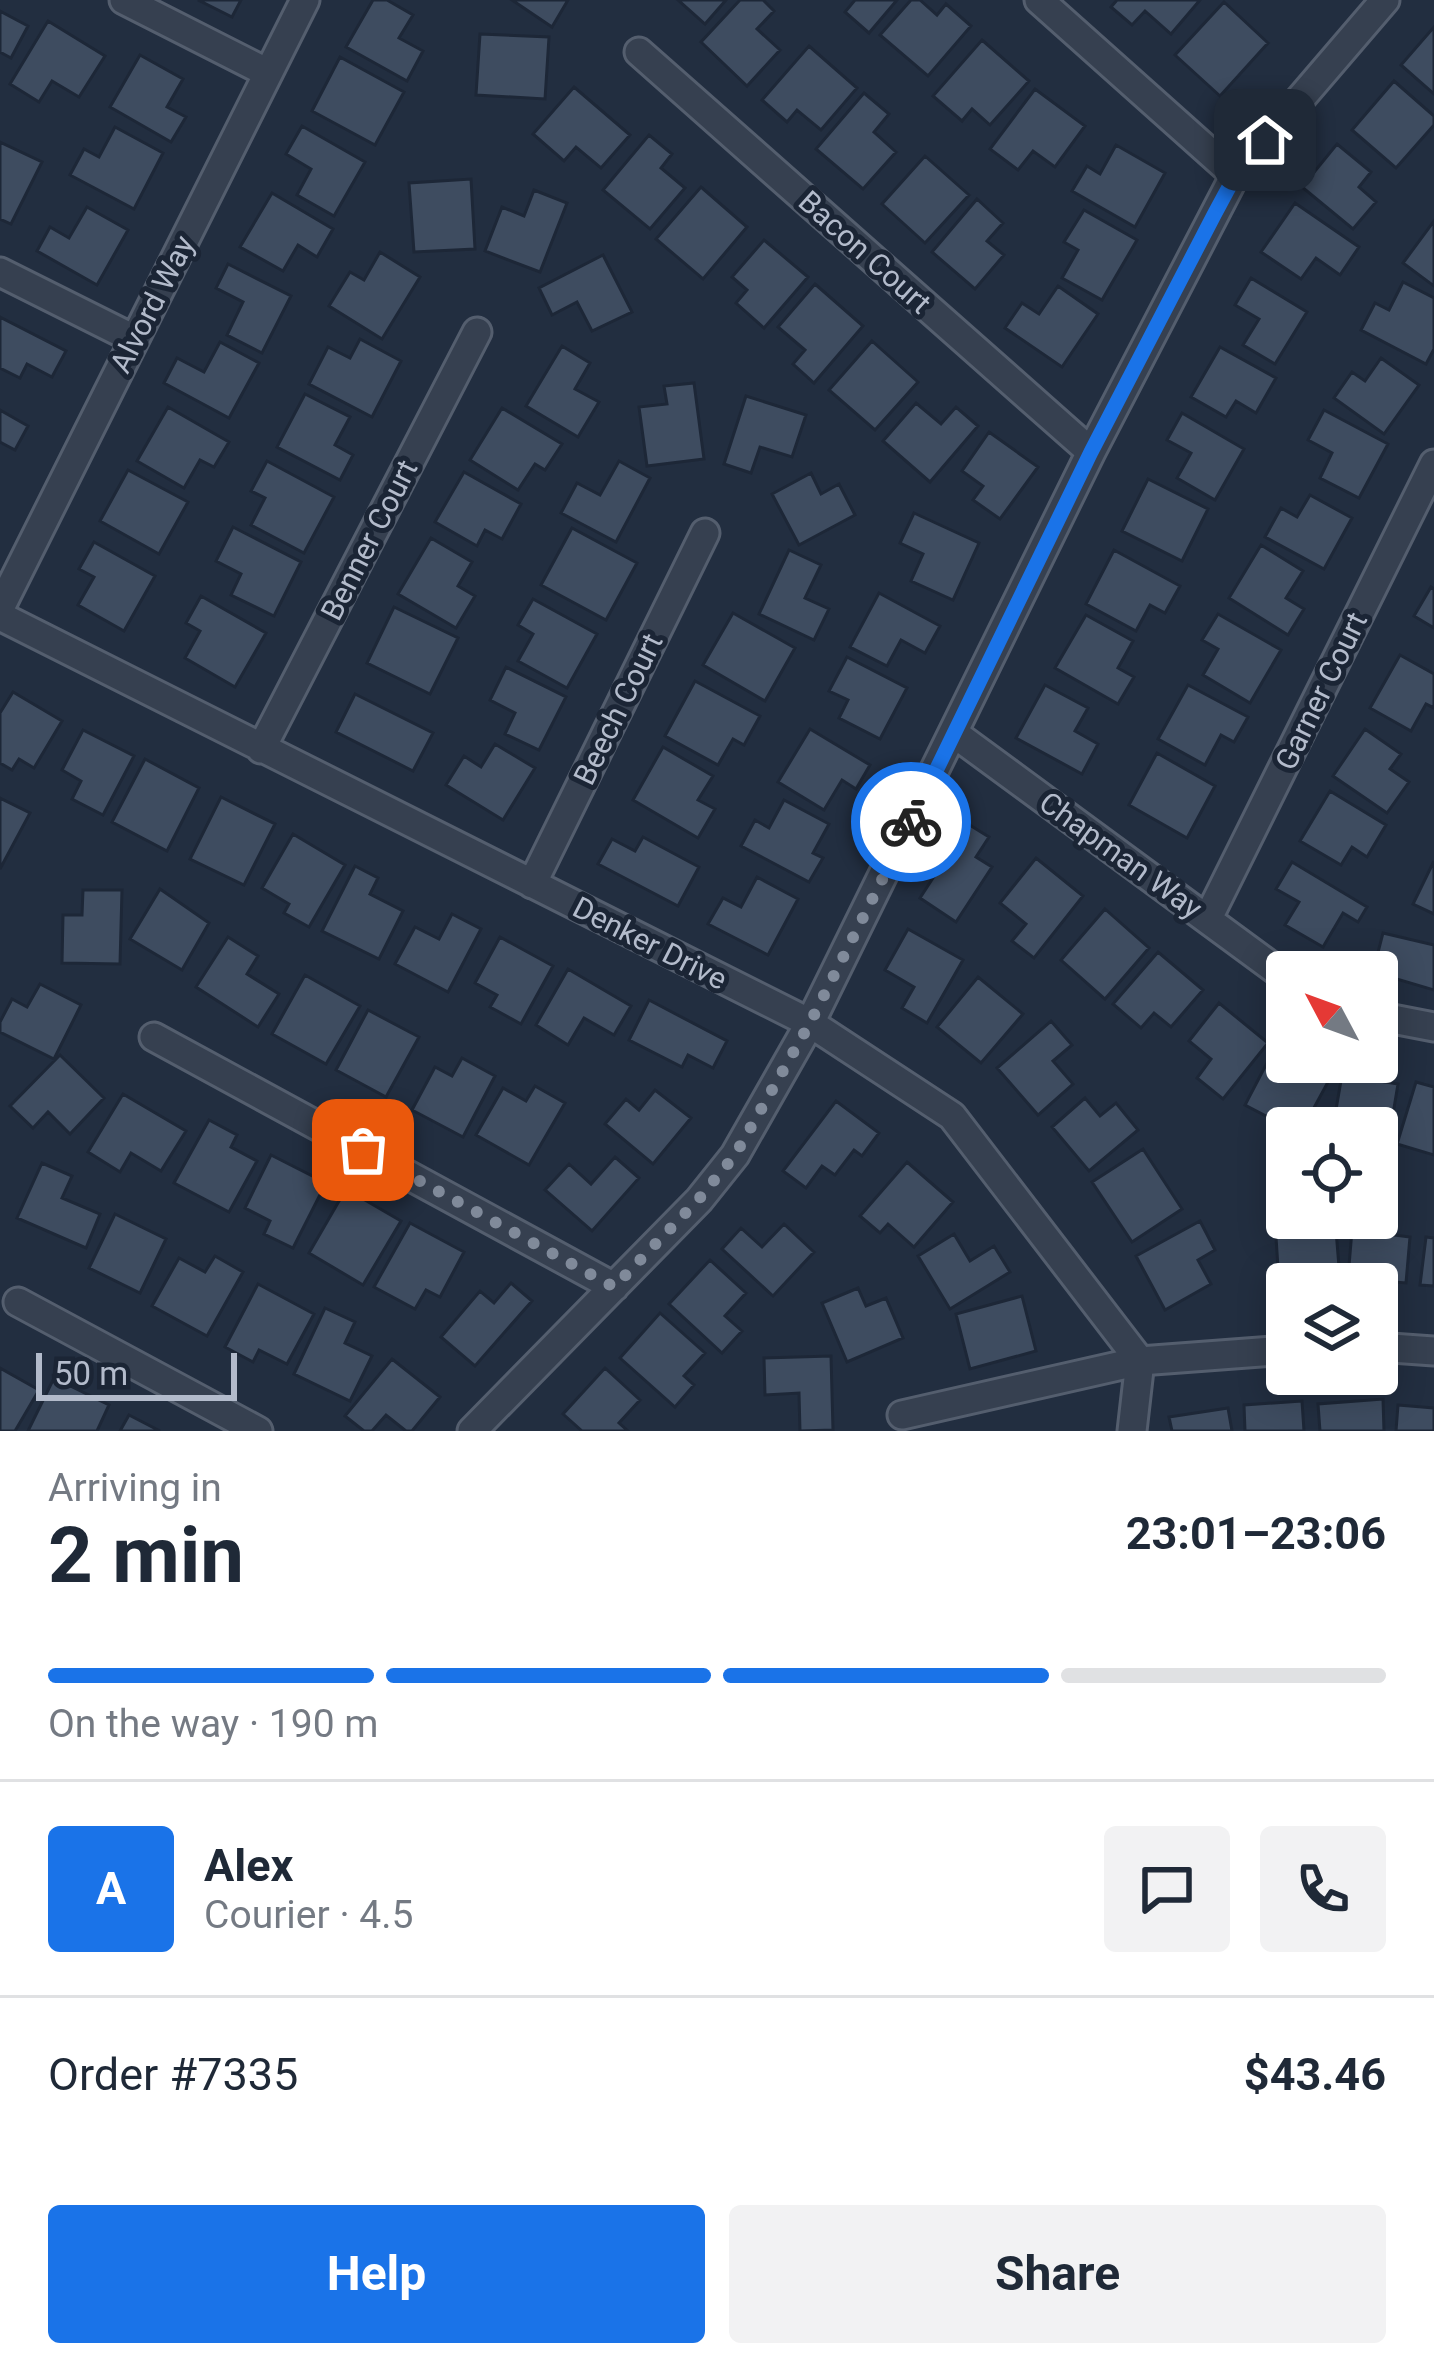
<!DOCTYPE html>
<html lang="en">
<head>
<meta charset="utf-8">
<style>
  body { margin:0; font-family:Roboto,sans-serif; background:#f2f2f3; color:#1f2937; height:100vh; display:flex; flex-direction:column; font-size:45px; white-space:nowrap }
  * { box-sizing:border-box; margin:0 }
  p { font-size:39px; color:#747a83 }
  .icon { flex:none; width:66px; height:66px; fill:none; stroke:currentColor; stroke-width:2; stroke-linecap:round; stroke-linejoin:round }
  .map { position:relative; height:1431px; overflow:hidden }
  .side { display:flex; flex-direction:column; background:#fff; flex:1 }
  .side>* { flex:none }
  .needle { width:78px; rotate:311deg }
  .controls { position:absolute; left:1266px; top:951px; display:grid; gap:24px }
  .controls a { display:grid; place-items:center; width:132px; height:132px; border-radius:12px; background:#fff; box-shadow:0 6px 30px #0003; font-size:60px }
  .scale { position:absolute; left:36px; bottom:30px; width:201px; box-sizing:border-box; padding-left:12px; border:6px solid #b3bbcb; border-top:0; font-size:33px; line-height:42px; white-space:nowrap; color:#b3bbcb; -webkit-text-stroke:9px #1b2535; paint-order:stroke }
  .pin { position:absolute; display:grid; place-items:center; width:102px; height:102px; color:#fff; margin:-51px; border-radius:24px; box-shadow:0 6px 18px #0006 }
  .courier { position:absolute; display:grid; place-items:center; width:120px; height:120px; margin:-60px; border:9px solid #1a73e8; border-radius:50%; background:#fff; color:#222; box-shadow:0 3px 15px #0007 }
  .headline em { font-style:normal; font-weight:700 }
  .headline div { display:flex; flex-direction:column-reverse }
  .headline { display:flex; align-items:center; justify-content:space-between; height:204px; padding:0 48px }
  h1 { font-size:78px; font-weight:700; line-height:90px }
  .bar { display:grid; grid-template-columns:repeat(4,1fr); gap:18px 12px; align-content:center; height:144px; padding:0 48px }
  .bar i { height:15px; border-radius:9px; background:#e0e1e3 }
  .bar .selected { background:#1a73e8 }
  .bar p { grid-column:span 4 }
  .line { display:flex; align-items:center; gap:30px; padding:0 48px; border-top:3px solid #e0e1e3 }
  .line div { flex:1 }
  .round { display:grid; place-items:center; flex:none; width:126px; height:126px; border-radius:12px; background:#f2f2f3 }
  .button { display:flex; gap:24px; margin-top:auto; padding:24px 48px }
  .button a { flex:1; height:138px; border-radius:12px; background:#1a73e8; color:#fff; font-size:48px; font-weight:700; line-height:138px; text-align:center }
  .button a+a { background:#f2f2f3; color:#1f2937 }
  .map>svg:first-child { display:block }
  .building { fill:#3e4c60; stroke:#1d2737; stroke-width:3 }
  .lines { fill:none; stroke-linecap:round; stroke-linejoin:round }
  .minor-casing { stroke:#545e6e; stroke-width:33 }
  .minor { stroke:#364050; stroke-width:27 }
  .done { stroke:#808a9a; stroke-width:12; stroke-dasharray:0 21.6 }
  .route { stroke:#1a73e8; stroke-width:15 }
  .labels { text-anchor:middle; dominant-baseline:central; stroke-width:10; stroke-linejoin:round; paint-order:stroke }
  .street-label { font-size:30px; fill:#b3bbcb; stroke:#1b2535 }
</style>
</head>
<body>
<div class="map">
<svg width="1434" height="1431" viewBox="0 0 1434 1431">
  <rect width="100%" height="100%" fill="#222e40"/>
  <path class="building" d="M 198,0 L 241,0 L 232,17 Z
    M 373,0 L 387,0 L 413,15 L 399,38 L 423,51 L 407,81 L 346,47 Z
    M 512,0 L 568,0 L 552,27 Z
    M 678,0 L 726,0 L 705,24 Z
    M 740,0 L 763,0 L 774,11 L 757,29 L 780,50 L 747,86 L 701,42 Z
    M 855,0 L 897,0 L 869,33 L 845,12 Z
    M 911,0 L 920,0 L 937,15 L 946,4 L 971,26 L 928,76 L 880,35 Z
    M 1117,0 L 1200,0 L 1171,34 L 1145,11 L 1132,25 L 1111,7 Z
    M 1224,2 L 1268,43 L 1220,96 L 1175,55 Z
    M 0,11 L 28,26 L 11,58 L 0,52 Z
    M 48,21 L 105,56 L 79,97 L 52,81 L 39,102 L 10,84 Z
    M 1434,27 L 1434,94 L 1401,65 Z
    M 480,34 L 549,37 L 545,99 L 476,95 Z
    M 982,40 L 1029,81 L 990,125 L 972,109 L 962,121 L 933,96 Z
    M 809,46 L 857,88 L 821,130 L 797,110 L 787,122 L 762,100 Z
    M 140,55 L 183,79 L 167,107 L 186,117 L 171,142 L 110,107 Z
    M 340,57 L 404,92 L 375,145 L 312,111 Z
    M 1394,81 L 1434,116 L 1434,125 L 1396,168 L 1352,130 Z
    M 574,87 L 630,135 L 601,168 L 576,147 L 564,161 L 533,134 Z
    M 1035,89 L 1085,126 L 1055,167 L 1033,151 L 1018,170 L 990,149 Z
    M 864,93 L 889,114 L 874,132 L 896,152 L 863,189 L 816,149 Z
    M 302,126 L 365,162 L 334,216 L 297,195 L 311,169 L 286,154 Z
    M 115,127 L 163,153 L 134,209 L 70,175 L 84,149 L 99,157 Z
    M 649,135 L 672,154 L 661,168 L 685,188 L 650,229 L 603,190 Z
    M 0,142 L 42,162 L 11,224 L 0,219 Z
    M 1337,144 L 1371,172 L 1359,187 L 1376,202 L 1353,229 L 1302,187 Z
    M 1116,145 L 1165,173 L 1135,227 L 1072,191 L 1087,166 L 1100,174 Z
    M 925,156 L 969,195 L 925,243 L 882,204 Z
    M 471,179 L 475,249 L 414,252 L 409,183 Z
    M 701,187 L 747,227 L 703,279 L 656,239 Z
    M 534,190 L 567,203 L 540,272 L 485,251 L 502,207 L 524,216 Z
    M 272,193 L 333,229 L 317,257 L 298,245 L 283,271 L 240,247 Z
    M 977,199 L 1003,223 L 987,241 L 1004,255 L 975,289 L 932,252 Z
    M 1295,203 L 1359,247 L 1340,275 L 1316,258 L 1301,279 L 1261,252 Z
    M 87,207 L 128,230 L 97,285 L 37,251 L 50,227 L 69,238 Z
    M 1084,210 L 1137,240 L 1102,300 L 1062,278 L 1078,250 L 1064,242 Z
    M 1434,221 L 1434,286 L 1403,263 Z
    M 764,240 L 808,277 L 764,328 L 736,303 L 747,290 L 732,277 Z
    M 380,252 L 420,277 L 382,339 L 329,306 L 350,272 L 364,280 Z
    M 603,255 L 632,312 L 592,331 L 577,302 L 552,315 L 539,288 Z
    M 228,264 L 291,296 L 262,353 L 227,335 L 243,302 L 216,288 Z
    M 1251,278 L 1307,312 L 1275,364 L 1243,345 L 1259,319 L 1235,305 Z
    M 1403,282 L 1434,298 L 1434,349 L 1426,364 L 1361,330 L 1375,303 L 1389,310 Z
    M 815,284 L 863,326 L 814,383 L 793,364 L 805,350 L 778,327 Z
    M 1058,286 L 1098,314 L 1062,367 L 1005,328 L 1022,303 L 1039,314 Z
    M 0,317 L 66,351 L 52,377 L 27,364 L 20,378 L 0,368 Z
    M 360,339 L 401,361 L 372,417 L 309,384 L 328,347 L 350,358 Z
    M 872,341 L 918,382 L 875,430 L 829,390 Z
    M 220,342 L 259,363 L 229,418 L 164,383 L 177,358 L 204,372 Z
    M 562,346 L 590,363 L 575,389 L 599,402 L 578,437 L 526,406 Z
    M 1220,347 L 1276,378 L 1256,413 L 1236,401 L 1226,417 L 1191,397 Z
    M 1381,358 L 1419,385 L 1384,434 L 1334,398 L 1352,372 L 1365,381 Z
    M 694,383 L 704,459 L 647,466 L 639,407 L 667,404 L 664,386 Z
    M 305,394 L 350,417 L 335,445 L 353,455 L 340,480 L 277,447 Z
    M 746,396 L 806,415 L 792,457 L 760,447 L 751,473 L 724,464 Z
    M 916,403 L 941,424 L 956,407 L 978,426 L 930,482 L 883,441 Z
    M 168,407 L 229,442 L 214,467 L 200,460 L 184,488 L 137,461 Z
    M 502,408 L 562,444 L 545,470 L 535,464 L 518,490 L 470,460 Z
    M 0,410 L 28,426 L 15,450 L 0,442 Z
    M 1324,410 L 1388,444 L 1359,498 L 1320,478 L 1332,453 L 1308,440 Z
    M 1182,413 L 1244,449 L 1215,500 L 1177,478 L 1191,453 L 1167,440 Z
    M 989,432 L 1038,467 L 1000,519 L 973,500 L 983,486 L 962,471 Z
    M 267,461 L 334,497 L 304,553 L 251,525 L 265,498 L 251,491 Z
    M 619,461 L 650,478 L 616,542 L 561,513 L 577,483 L 600,495 Z
    M 128,470 L 188,502 L 159,554 L 100,521 Z
    M 464,472 L 521,504 L 502,539 L 485,530 L 477,546 L 435,522 Z
    M 811,473 L 821,494 L 839,484 L 855,515 L 799,545 L 772,494 Z
    M 1148,479 L 1208,509 L 1182,561 L 1122,531 Z
    M 1310,495 L 1352,518 L 1324,569 L 1265,537 L 1281,508 L 1297,517 Z
    M 914,513 L 979,543 L 953,600 L 911,581 L 923,554 L 900,543 Z
    M 233,527 L 301,562 L 274,616 L 231,595 L 241,574 L 216,561 Z
    M 572,528 L 637,563 L 606,620 L 541,585 Z
    M 431,538 L 472,562 L 458,586 L 475,596 L 456,628 L 398,594 Z
    M 94,542 L 155,576 L 124,631 L 78,605 L 94,577 L 79,569 Z
    M 1261,545 L 1303,571 L 1286,598 L 1304,609 L 1288,635 L 1229,598 Z
    M 789,550 L 821,565 L 805,598 L 829,609 L 814,640 L 759,614 Z
    M 1114,550 L 1180,586 L 1165,613 L 1150,605 L 1136,631 L 1086,604 Z
    M 1431,587 L 1434,589 L 1434,628 L 1414,616 Z
    M 879,593 L 940,626 L 925,653 L 901,640 L 887,666 L 850,647 Z
    M 201,596 L 266,633 L 235,687 L 185,658 L 200,631 L 186,623 Z
    M 533,599 L 597,634 L 567,688 L 518,661 L 533,634 L 518,625 Z
    M 394,607 L 458,638 L 430,694 L 367,663 Z
    M 733,613 L 795,648 L 765,701 L 703,665 Z
    M 1218,614 L 1281,650 L 1250,703 L 1203,675 L 1218,649 L 1202,640 Z
    M 1086,615 L 1133,641 L 1118,668 L 1134,677 L 1118,704 L 1055,668 Z
    M 1400,655 L 1434,674 L 1434,708 L 1426,704 L 1411,731 L 1370,708 Z
    M 847,657 L 907,688 L 880,739 L 839,718 L 848,700 L 829,691 Z
    M 506,667 L 566,697 L 539,750 L 505,734 L 515,713 L 490,700 Z
    M 695,681 L 760,716 L 744,745 L 733,739 L 718,765 L 665,736 Z
    M 1045,685 L 1088,708 L 1075,731 L 1098,744 L 1082,774 L 1016,738 Z
    M 1188,685 L 1248,717 L 1234,742 L 1221,735 L 1205,765 L 1158,739 Z
    M 13,692 L 62,721 L 34,768 L 19,759 L 12,770 L 0,763 L 0,713 Z
    M 355,694 L 433,733 L 413,771 L 336,732 Z
    M 810,729 L 870,765 L 856,789 L 842,780 L 824,810 L 778,782 Z
    M 1365,729 L 1401,754 L 1390,769 L 1409,782 L 1387,813 L 1333,776 Z
    M 83,730 L 134,756 L 103,815 L 72,799 L 81,781 L 62,770 Z
    M 495,744 L 535,768 L 503,820 L 446,785 L 464,756 L 481,767 Z
    M 663,747 L 713,776 L 698,800 L 715,809 L 698,838 L 633,800 Z
    M 1157,753 L 1215,786 L 1187,838 L 1129,805 Z
    M 145,759 L 199,788 L 167,851 L 112,822 Z
    M 1330,791 L 1386,825 L 1367,857 L 1352,847 L 1341,865 L 1300,841 Z
    M 221,797 L 275,824 L 244,885 L 190,859 Z
    M 0,798 L 30,813 L 0,869 Z
    M 784,800 L 829,824 L 813,853 L 823,858 L 809,882 L 741,846 L 755,820 L 769,828 Z
    M 968,824 L 989,837 L 976,857 L 992,867 L 956,922 L 920,898 Z
    M 293,834 L 345,865 L 309,927 L 284,913 L 289,904 L 262,888 Z
    M 643,837 L 699,867 L 678,906 L 598,864 L 612,839 L 635,851 Z
    M 1036,858 L 1083,896 L 1034,958 L 1012,941 L 1026,924 L 1000,903 Z
    M 1434,861 L 1434,914 L 1413,904 Z
    M 1292,862 L 1367,907 L 1358,922 L 1343,913 L 1323,947 L 1285,925 L 1299,902 L 1276,889 Z
    M 355,866 L 378,878 L 370,894 L 403,911 L 379,959 L 322,931 Z
    M 757,877 L 798,899 L 768,955 L 708,924 L 723,898 L 741,907 Z
    M 160,889 L 209,923 L 182,970 L 130,939 Z
    M 83,890 L 122,890 L 120,964 L 62,963 L 63,915 L 82,915 Z
    M 1105,909 L 1149,948 L 1105,999 L 1061,960 Z
    M 452,914 L 481,929 L 448,992 L 395,964 L 415,927 L 439,939 Z
    M 908,929 L 963,960 L 927,1023 L 902,1008 L 914,987 L 885,970 Z
    M 1383,933 L 1434,945 L 1434,990 L 1373,972 Z
    M 228,937 L 258,956 L 247,974 L 279,994 L 258,1027 L 196,987 Z
    M 500,937 L 553,966 L 521,1024 L 490,1007 L 497,995 L 475,983 Z
    M 1158,952 L 1203,990 L 1171,1027 L 1154,1013 L 1141,1028 L 1113,1004 Z
    M 568,969 L 631,1006 L 614,1035 L 584,1018 L 568,1045 L 536,1025 Z
    M 305,975 L 360,1006 L 326,1064 L 272,1034 Z
    M 978,977 L 1023,1014 L 981,1063 L 937,1027 Z
    M 40,984 L 81,1005 L 54,1059 L 0,1032 L 0,1022 L 12,999 L 27,1007 Z
    M 649,1000 L 727,1041 L 713,1068 L 688,1055 L 682,1067 L 629,1040 Z
    M 1219,1003 L 1268,1043 L 1223,1099 L 1197,1078 L 1211,1059 L 1189,1041 Z
    M 368,1010 L 419,1037 L 386,1097 L 336,1070 Z
    M 1051,1021 L 1072,1045 L 1053,1061 L 1073,1084 L 1038,1115 L 997,1068 Z
    M 60,1055 L 104,1098 L 70,1134 L 48,1112 L 33,1128 L 10,1106 Z
    M 462,1058 L 495,1076 L 463,1137 L 412,1110 L 435,1067 L 452,1076 Z
    M 1268,1061 L 1296,1076 L 1304,1062 L 1316,1062 L 1334,1071 L 1303,1128 L 1289,1128 L 1245,1105 Z
    M 1342,1075 L 1398,1084 L 1387,1150 L 1377,1149 L 1377,1128 L 1354,1128 L 1355,1124 L 1334,1121 Z
    M 1416,1082 L 1434,1087 L 1434,1155 L 1397,1144 Z
    M 535,1086 L 565,1103 L 529,1165 L 476,1135 L 503,1088 L 526,1101 Z
    M 655,1090 L 691,1118 L 653,1164 L 605,1124 L 626,1099 L 639,1110 Z
    M 123,1094 L 186,1131 L 161,1171 L 131,1153 L 120,1172 L 88,1152 Z
    M 1085,1098 L 1100,1116 L 1116,1103 L 1138,1130 L 1089,1171 L 1052,1127 Z
    M 836,1101 L 879,1133 L 862,1156 L 854,1150 L 835,1175 L 822,1166 L 806,1188 L 783,1171 Z
    M 209,1120 L 237,1135 L 231,1147 L 257,1161 L 229,1212 L 174,1183 Z
    M 1143,1149 L 1182,1209 L 1132,1242 L 1092,1182 Z
    M 271,1155 L 326,1183 L 293,1248 L 264,1234 L 270,1221 L 245,1208 Z
    M 615,1157 L 639,1178 L 592,1231 L 545,1190 L 569,1164 L 591,1184 Z
    M 907,1162 L 953,1202 L 914,1247 L 888,1224 L 880,1233 L 860,1216 Z
    M 42,1163 L 72,1176 L 62,1198 L 100,1214 L 86,1248 L 17,1218 Z
    M 346,1189 L 401,1221 L 363,1285 L 309,1253 Z
    M 115,1214 L 166,1239 L 140,1293 L 89,1268 Z
    M 1377,1214 L 1388,1215 L 1386,1234 L 1410,1237 L 1406,1283 L 1348,1278 L 1353,1218 L 1377,1218 Z
    M 1298,1218 L 1335,1218 L 1340,1279 L 1279,1283 L 1276,1237 L 1299,1235 Z
    M 1200,1221 L 1215,1250 L 1198,1260 L 1211,1284 L 1165,1310 L 1136,1256 Z
    M 410,1223 L 464,1252 L 440,1297 L 426,1290 L 415,1309 L 374,1287 Z
    M 784,1224 L 814,1252 L 773,1296 L 722,1249 L 741,1228 L 762,1247 Z
    M 954,1234 L 970,1261 L 994,1246 L 1010,1272 L 950,1309 L 918,1256 Z
    M 1426,1237 L 1434,1238 L 1434,1286 L 1420,1285 Z
    M 215,1256 L 243,1272 L 207,1336 L 152,1306 L 179,1258 L 205,1272 Z
    M 710,1260 L 746,1293 L 725,1316 L 742,1331 L 722,1353 L 669,1304 Z
    M 511,1283 L 532,1301 L 475,1366 L 441,1337 L 480,1291 L 494,1303 Z
    M 258,1284 L 314,1314 L 287,1364 L 259,1350 L 253,1362 L 225,1347 Z
    M 858,1288 L 866,1306 L 886,1298 L 903,1338 L 847,1362 L 822,1303 Z
    M 1022,1296 L 1036,1351 L 970,1369 L 956,1314 Z
    M 325,1308 L 355,1322 L 345,1343 L 372,1356 L 350,1401 L 294,1374 Z
    M 660,1313 L 705,1353 L 684,1376 L 694,1385 L 675,1407 L 620,1358 Z
    M 831,1356 L 833,1430 L 800,1431 L 799,1393 L 765,1395 L 764,1358 Z
    M 392,1359 L 440,1397 L 412,1431 L 406,1431 L 386,1415 L 372,1431 L 364,1431 L 345,1416 Z
    M 0,1368 L 39,1390 L 15,1431 L 0,1431 Z
    M 605,1368 L 640,1400 L 619,1423 L 628,1431 L 582,1431 L 563,1414 Z
    M 54,1378 L 109,1405 L 97,1431 L 28,1431 Z
    M 1383,1399 L 1384,1431 L 1320,1431 L 1318,1404 Z
    M 1302,1401 L 1304,1431 L 1245,1431 L 1244,1405 Z
    M 1398,1405 L 1434,1408 L 1434,1431 L 1396,1431 Z
    M 1228,1408 L 1232,1431 L 1172,1431 L 1169,1417 Z
    M 129,1415 L 160,1431 L 120,1431 Z"/>
  <g class="lines">
    <g class="minor-casing">
      <path id="minor" d="M 124,0 L 268,73
        M 1039,0 L 1235,175
        M 639,52 L 1091,452
        M 0,272 L 134,339
        M 0,608 L 305,0
        M 0,616 L 810,1023 L 952,1116 L 1140,1361 L 1132,1431
        M 955,734 L 1287,978
        M 261,749 L 477,332
        M 532,884 L 705,533
        M 1208,918 L 1434,464
        M 1377,1016 L 1434,1027
        M 154,1037 L 614,1287
        M 18,1302 L 258,1431
        M 1377,1347 L 1434,1351
        M 902,1415 L 1140,1361 L 1287,1350
        M 472,1431 L 699,1200 L 735,1155 L 810,1023 L 1091,452 L 1235,175 L 1385,0"/>
    </g>
    <use href="#minor" class="minor"/>
  </g>
  <g class="lines">
    <path class="done" d="M 363,1150 L 614,1287 L 698,1200 L 735,1155 L 810,1023 L 911,822"/>
    <path class="route" d="M 911,822 L 1091,452 L 1214,215 L 1235,176 L 1265,140"/>
  </g>
  <g class="labels">
    <g class="street-label">
      <text transform="translate(865 252) rotate(42)">Bacon Court</text>
      <text transform="translate(152 304) rotate(-63)">Alvord Way</text>
      <text transform="translate(369 540) rotate(-63)">Benner Court</text>
      <text transform="translate(1321 691) rotate(-64)">Garner Court</text>
      <text transform="translate(618 709) rotate(-64)">Beech Court</text>
      <text transform="translate(1121 855) rotate(36)">Chapman Way</text>
      <text transform="translate(650 943) rotate(27)">Denker Drive</text>
    </g>
  </g>
</svg>
<div class="controls">
<a><svg class="needle" viewBox="-14 -14 28 28"><path d="M0-13l5 13h-10z" fill="#e53935"/><path d="M0 13l5-13h-10z" fill="#747a83"/></svg></a>
<a><svg class="icon" aria-label="locate" viewBox="0 0 24 24"><circle cx="12" cy="12" r="6"/><path d="M12 2v4M12 18v4M2 12h4M18 12h4"/></svg></a>
<a><svg class="icon" aria-label="layers" viewBox="0 0 24 24"><path d="M12 4l9 5-9 5-9-5zM3 14l9 5 9-5"/></svg></a>
</div>
<div class="scale">50 m</div>
<div class="pin" style="left:363px;top:1150px;background:#ea580c"><svg class="icon" aria-label="bag" viewBox="0 0 24 24"><path d="M5 8h14l-1 12H6zM9 8a3 3 0 0 1 6 0"/></svg></div>
<div class="pin" style="left:1265px;top:140px;background:#1f2937"><svg class="icon" aria-label="home" viewBox="0 0 24 24"><path d="M3 11l9-7 9 7M6 9v11h12V9"/></svg></div>
<div class="courier" style="left:911px;top:822px"><svg class="icon" aria-label="bike" viewBox="0 0 24 24"><circle cx="6" cy="16" r="4"/><circle cx="18" cy="16" r="4"/><path d="M6 16l4-8h5l3 8M10 8l3 8H6M13 5h3"/></svg></div>
</div>
<section class="side">
<div class="headline"><div><h1>2 min</h1><p>Arriving in</p></div><em>23:01–23:06</em></div>
<div class="bar"><i class="selected"></i><i class="selected"></i><i class="selected"></i><i></i><p>On the way · 190 m</p></div>
<div class="line" style="height:216px"><b class="round" style="background:#1a73e8;color:#fff">A</b><div><b>Alex</b><p>Courier · 4.5</p></div><a class="round"><svg class="icon" aria-label="chat" viewBox="0 0 24 24"><path d="M4 5h16v11H9l-5 4z"/></svg></a><a class="round"><svg class="icon" aria-label="phone" viewBox="0 0 24 24"><path d="M5 4h4l2 5-3 2q2 4 5 5l2-3 5 2v4C11 20 4 13 5 4z"/></svg></a></div>
<div class="line" style="height:156px"><div>Order #7335</div><b>$43.46</b></div>
<div class="button"><a>Help</a><a>Share</a></div>
</section>
</body>
</html>
